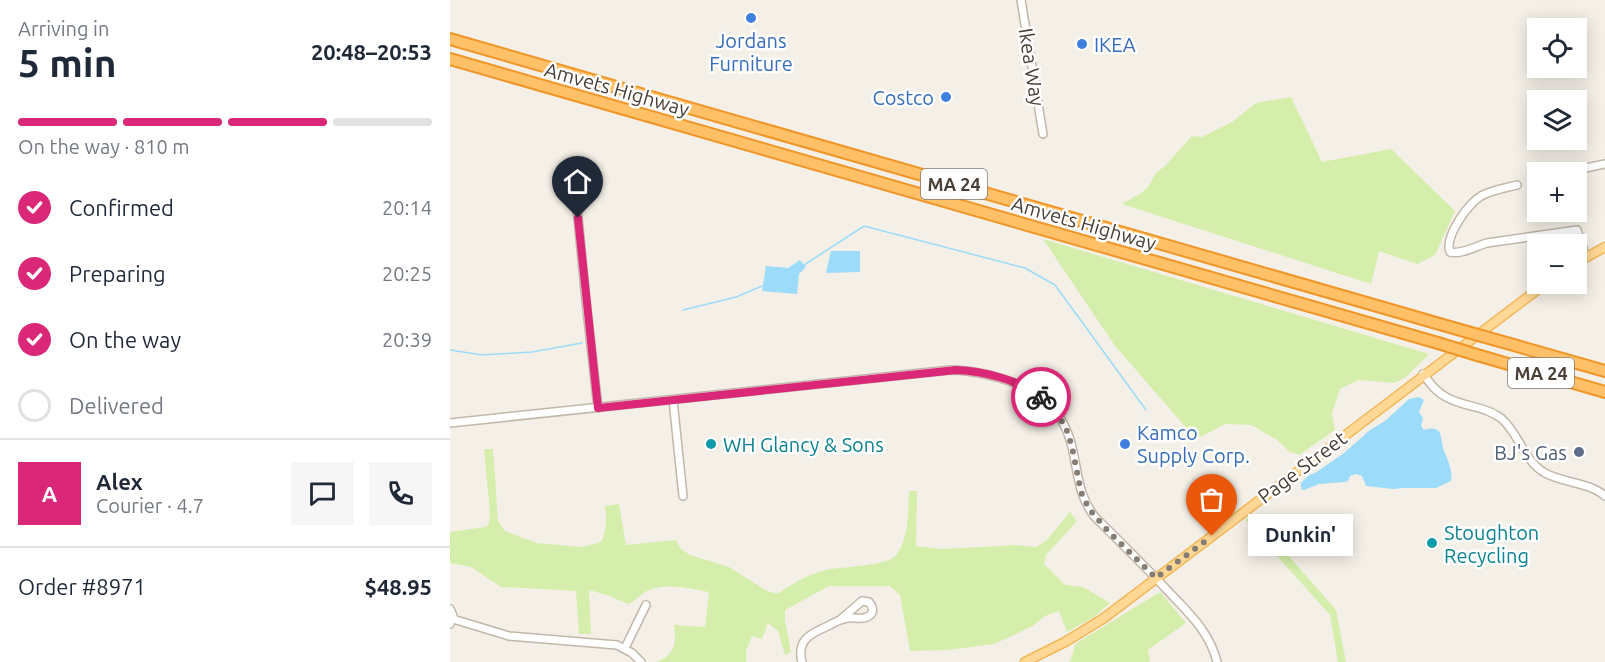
<!DOCTYPE html>
<html lang="en">
<head>
<meta charset="utf-8">
<style>
  body { margin:0; font-family:Ubuntu,sans-serif; background:#f6f6f7; color:#1f2937; height:100vh; display:flex; flex-direction:column; font-size:22px; white-space:nowrap }
  * { box-sizing:border-box; margin:0 }
  p { font-size:20px; color:#747a83 }
  .icon { flex:none; width:33px; height:33px; fill:none; stroke:currentColor; stroke-width:2; stroke-linecap:round; stroke-linejoin:round }
  .map { position:relative; flex:1; overflow:hidden }
  .panel { display:flex; flex-direction:column; background:#fff; width:450px }
  .panel>* { flex:none }
  .buttons { position:absolute; left:1077px; top:18px; display:grid; gap:12px }
  .buttons a { display:grid; place-items:center; width:60px; height:60px; border-radius:0px; background:#fff; box-shadow:0 3px 15px #0003; font-size:30px }
  .pin { position:absolute; display:grid; place-items:center; width:51px; height:51px; color:#fff; margin:-62px -26px; border-radius:50% 50% 50% 0; rotate:-45deg; box-shadow:0 0 6px #0007 }
  .pin .icon { rotate:45deg }
  .courier { position:absolute; display:grid; place-items:center; width:60px; height:60px; margin:-30px; border:4px solid #db2777; border-radius:50%; background:#fff; color:#222; box-shadow:0 2px 8px #0007 }
  .bubble { position:absolute; height:42px; border-radius:0px; background:#fff; box-shadow:0 3px 15px #0003; font-size:20px; font-weight:700; line-height:42px; text-align:center }
  .overview em { font-style:normal; font-weight:700 }
  .overview div { display:flex; flex-direction:column-reverse }
  .overview { display:flex; align-items:center; justify-content:space-between; height:102px; padding:0 18px }
  h1 { font-size:39px; font-weight:700; line-height:45px }
  .bar { display:grid; grid-template-columns:repeat(4,1fr); gap:9px 6px; align-content:center; height:72px; padding:0 18px }
  .bar i { height:8px; border-radius:4px; background:#e0e1e3 }
  .bar .active { background:#db2777 }
  .bar p { grid-column:span 4 }
  .line { display:flex; align-items:center; gap:15px; padding:0 18px; border-top:2px solid #e0e1e3 }
  .line div { flex:1 }
  .round { display:grid; place-items:center; flex:none; width:63px; height:63px; border-radius:0px; background:#f6f6f7 }
  ol { padding:0 18px; list-style:none }
  li { display:flex; align-items:center; gap:18px; height:66px }
  li p { margin-inline-start:auto }
  li .icon { padding:6px; border-radius:50%; background:#db2777; color:#fff; stroke-width:4 }
  li:last-child { color:#747a83 }
  li i { width:33px; height:33px; border:3px solid #e0e1e3; border-radius:50% }
  main { display:flex; flex:1; min-height:0 }
  .map>svg:first-child { display:block }
  .green { fill:#d5eeab }
  .water { fill:#9cdbf9 }
  .lines { fill:none; stroke-linecap:round; stroke-linejoin:round }
  .stream { stroke:#9cdbf9; stroke-width:1.5 }
  .minor-casing { stroke:#c2b7a8; stroke-width:10 }
  .major-casing { stroke:#f2b758; stroke-width:11 }
  .highway-casing { stroke:#f09526; stroke-width:14 }
  .minor { stroke:#fff; stroke-width:7 }
  .major { stroke:#ffd896; stroke-width:8 }
  .highway { stroke:#ffc068; stroke-width:10 }
  .highway-bridge-casing { stroke:#f09526; stroke-width:14; stroke-linecap:butt }
  .highway-bridge { stroke:#ffc068; stroke-width:10 }
  .done { stroke:#857d73; stroke-width:6; stroke-dasharray:0 10.8 }
  .route { stroke:#db2777; stroke-width:8 }
  .shop-dot { fill:#3f7fe0; stroke:#fff; stroke-width:2 }
  .culture-dot { fill:#0f9aa8; stroke:#fff; stroke-width:2 }
  .service-dot { fill:#5c6f8a; stroke:#fff; stroke-width:2 }
  .labels { text-anchor:middle; dominant-baseline:central; stroke-width:5; stroke-linejoin:round; paint-order:stroke }
  .shield { fill:#fff; stroke:#807972; stroke-width:1.5 }
  .shield-label { font-size:18px; font-weight:bold; fill:#493f35 }
  .shop-label { font-size:20px; fill:#366cbe; stroke:#fff; text-anchor:start }
  .street-label { font-size:20px; fill:#493f35; stroke:#fff }
  .culture-label { font-size:20px; fill:#0d838f; stroke:#fff; text-anchor:start }
  .service-label { font-size:20px; fill:#4e5e75; stroke:#fff; text-anchor:end }
</style>
</head>
<body>
<main>
<section class="panel">
<div class="overview"><div><h1>5 min</h1><p>Arriving in</p></div><em>20:48–20:53</em></div>
<div class="bar"><i class="active"></i><i class="active"></i><i class="active"></i><i></i><p>On the way · 810 m</p></div>
<ol>
<li><svg class="icon" aria-label="check" viewBox="0 0 24 24"><path d="M5 12l5 5 9-10"/></svg>Confirmed<p>20:14</p></li>
<li><svg class="icon" aria-label="check" viewBox="0 0 24 24"><path d="M5 12l5 5 9-10"/></svg>Preparing<p>20:25</p></li>
<li><svg class="icon" aria-label="check" viewBox="0 0 24 24"><path d="M5 12l5 5 9-10"/></svg>On the way<p>20:39</p></li>
<li><i></i>Delivered</li>
</ol>
<div class="line" style="height:108px"><b class="round" style="background:#db2777;color:#fff">A</b><div><b>Alex</b><p>Courier · 4.7</p></div><a class="round"><svg class="icon" aria-label="chat" viewBox="0 0 24 24"><path d="M4 5h16v11H9l-5 4z"/></svg></a><a class="round"><svg class="icon" aria-label="phone" viewBox="0 0 24 24"><path d="M5 4h4l2 5-3 2q2 4 5 5l2-3 5 2v4C11 20 4 13 5 4z"/></svg></a></div>
<div class="line" style="height:78px"><div>Order #8971</div><b>$48.95</b></div>
</section>
<div class="map">
<svg width="1155" height="662" viewBox="0 0 1155 662">
  <rect width="100%" height="100%" fill="#f5f0e7"/>
  <path class="green" d="M 841,97 L 872,162 L 941,149 L 1005,211 L 985,255 L 967,264 L 929,251 L 921,284 L 672,204 L 691,193 L 697,188 L 707,172 L 715,166 L 742,136 L 752,137 L 782,122 L 806,103 Z
    M 593,239 L 979,354 L 956,377 L 944,383 L 909,380 L 890,389 L 882,413 L 885,430 L 849,455 L 840,452 L 827,440 L 801,425 L 775,424 L 746,439 L 665,346 Z
    M 34,449 L 43,449 L 48,521 L 55,531 L 87,543 L 132,547 L 151,542 C 157,529 157,519 155,506 L 169,504 L 176,545 L 226,540 L 231,549 L 240,555 L 279,567 L 315,590 L 327,594 C 342,584 358,574 376,570 C 393,566 438,567 447,554 C 459,537 458,511 459,491 L 467,491 L 466,546 L 492,549 L 566,545 L 586,547 L 596,541 L 620,512 L 627,521 L 596,555 L 594,564 L 615,585 L 633,587 L 660,603 L 644,617 L 617,632 L 609,611 L 595,616 L 583,626 L 544,644 L 497,650 L 460,651 L 450,595 L 440,586 L 379,586 L 335,610 L 335,620 L 341,652 L 335,655 L 328,631 L 318,623 L 312,639 L 302,636 L 296,651 L 296,662 L 206,662 C 226,654 226,644 224,625 L 255,627 L 259,592 C 242,589 219,583 202,589 C 192,592 187,600 178,604 L 157,595 L 139,590 L 141,634 L 129,634 L 126,591 L 51,587 L 21,567 L 0,563 L 0,532 L 35,527 L 39,524 L 40,512 Z
    M 802,514 L 886,610 L 896,662 L 888,662 L 880,615 L 795,520 Z
    M 710,592 L 736,623 L 698,650 L 700,662 L 619,662 L 623,654 L 625,644 Z"/>
  <path class="water" d="M 381,251 L 410,251 L 410,272 L 376,273 Z
    M 350,260 L 356,267 L 349,274 L 347,294 L 312,291 L 316,266 L 338,268 Z
    M 969,397 L 974,400 L 969,412 L 973,418 L 971,426 L 974,430 C 996,423 989,442 995,453 C 998,461 1003,472 1001,481 L 986,488 L 954,488 L 943,489 L 916,486 L 912,476 L 906,474 L 900,476 L 898,481 L 895,482 L 869,484 L 854,490 L 851,489 L 851,483 L 859,475 L 865,473 L 894,453 L 920,430 L 935,421 L 959,399 Z"/>
  <g class="lines">
    <path class="stream" d="M 354,265 L 414,226 L 575,268 L 605,285 L 696,410
      M 233,310 L 286,297 L 312,286
      M 0,350 L 32,355 L 82,352 L 132,343"/>
    <g class="minor-casing">
      <path id="minor" d="M 571,0 L 593,134
        M 1116,172 L 1155,164
        M 1087,181 L 1088,180
        M 1067,185 C 1055,188 1042,190 1031,196 C 1018,204 994,237 1000,252 C 1011,255 1026,246 1037,243 L 1127,230 L 1136,258
        M 126,197 L 136,301 L 148,408
        M 973,374 C 980,383 986,392 996,397 C 1013,407 1036,406 1052,419 C 1069,434 1074,461 1095,473 C 1113,483 1139,482 1155,496
        M 223,400 L 233,496
        M 0,423 L 500,370 C 517,370 533,373 550,378 C 587,389 613,408 622,447 C 628,472 628,496 645,517 C 669,541 694,565 717,590 C 738,612 760,632 767,662
        M 0,609 L 3,616 L 0,624
        M 3,619 L 59,636 L 167,645 L 182,653 L 191,662
        M 175,648 L 196,605
        M 352,662 C 346,639 362,633 380,625 C 385,622 391,619 398,618 C 404,617 411,620 417,617 C 424,614 424,608 419,602 L 412,601 L 390,620"/>
    </g>
    <g class="major-casing">
      <path id="major" d="M 1126,263 L 1155,247
        M 575,662 L 615,642 L 654,618 L 1095,284"/>
    </g>
    <g class="highway-casing">
      <path id="highway" d="M 0,39 L 1007,329
        M 0,59 L 988,343
        M 1046,340 L 1155,371
        M 1027,355 L 1155,392"/>
    </g>
    <use href="#minor" class="minor"/>
    <use href="#major" class="major"/>
    <use href="#highway" class="highway"/>
    <g class="highway-bridge-casing">
      <path id="highway-bridge" d="M 1007,329 L 1046,340
        M 988,343 L 1027,355"/>
    </g>
    <use href="#highway-bridge" class="highway-bridge"/>
  </g>
  <g class="lines">
    <path class="done" d="M 591,397 L 607,412 L 617,431 L 622,447 L 631,492 L 639,509 L 659,532 L 706,578 L 762,536"/>
    <path class="route" d="M 128,218 L 148,408 L 506,370 C 533,371 569,380 591,397"/>
  </g>
  <g class="shop-dot">
    <circle cx="301" cy="18" r="6"/>
    <circle cx="632" cy="44" r="6"/>
    <circle cx="496" cy="97" r="6"/>
    <circle cx="675" cy="444" r="6"/>
  </g>
  <g class="culture-dot">
    <circle cx="261" cy="444" r="6"/>
    <circle cx="982" cy="543" r="6"/>
  </g>
  <circle class="service-dot" cx="1129" cy="452" r="6"/>
  <g class="labels">
    <g class="shield">
      <rect x="471" y="169" width="66" height="30" rx="4.5"/>
      <rect x="1058" y="358" width="66" height="30" rx="4.5"/>
    </g>
    <g class="shield-label">
      <text x="504" y="184">MA 24</text>
      <text x="1091" y="373">MA 24</text>
    </g>
    <g class="shop-label">
      <text x="301" y="40" text-anchor="middle">Jordans<tspan x="301" dy="23">Furniture</tspan></text>
      <text x="644" y="44">IKEA</text>
      <text x="484" y="97" text-anchor="end">Costco</text>
      <text x="687" y="432">Kamco<tspan x="687" dy="23">Supply Corp.</tspan></text>
    </g>
    <g class="street-label">
      <text transform="translate(582 67) rotate(81)">Ikea Way</text>
      <text transform="translate(167 89) rotate(16)">Amvets Highway</text>
      <text transform="translate(634 223) rotate(16)">Amvets Highway</text>
      <text transform="translate(852 467) rotate(-37)">Page Street</text>
    </g>
    <g class="culture-label">
      <text x="273" y="444">WH Glancy &amp; Sons</text>
      <text x="994" y="532">Stoughton<tspan x="994" dy="23">Recycling</tspan></text>
    </g>
    <g class="service-label">
      <text x="1117" y="452">BJ's Gas</text>
    </g>
  </g>
</svg>
<div class="buttons">
<a><svg class="icon" aria-label="locate" viewBox="0 0 24 24"><circle cx="12" cy="12" r="6"/><path d="M12 2v4M12 18v4M2 12h4M18 12h4"/></svg></a>
<a><svg class="icon" aria-label="layers" viewBox="0 0 24 24"><path d="M12 4l9 5-9 5-9-5zM3 14l9 5 9-5"/></svg></a>
<a>+</a>
<a>−</a>
</div>
<div class="pin" style="left:762px;top:536px;background:#ea580c"><svg class="icon" aria-label="bag" viewBox="0 0 24 24"><path d="M5 8h14l-1 12H6zM9 8a3 3 0 0 1 6 0"/></svg></div>
<div class="pin" style="left:128px;top:218px;background:#1f2937"><svg class="icon" aria-label="home" viewBox="0 0 24 24"><path d="M3 11l9-7 9 7M6 9v11h12V9"/></svg></div>
<div class="courier" style="left:591px;top:397px"><svg class="icon" aria-label="bike" viewBox="0 0 24 24"><circle cx="6" cy="16" r="4"/><circle cx="18" cy="16" r="4"/><path d="M6 16l4-8h5l3 8M10 8l3 8H6M13 5h3"/></svg></div>
<div class="bubble" style="left:798px;top:514px;width:105px">Dunkin'</div>
</div>
</main>
</body>
</html>
